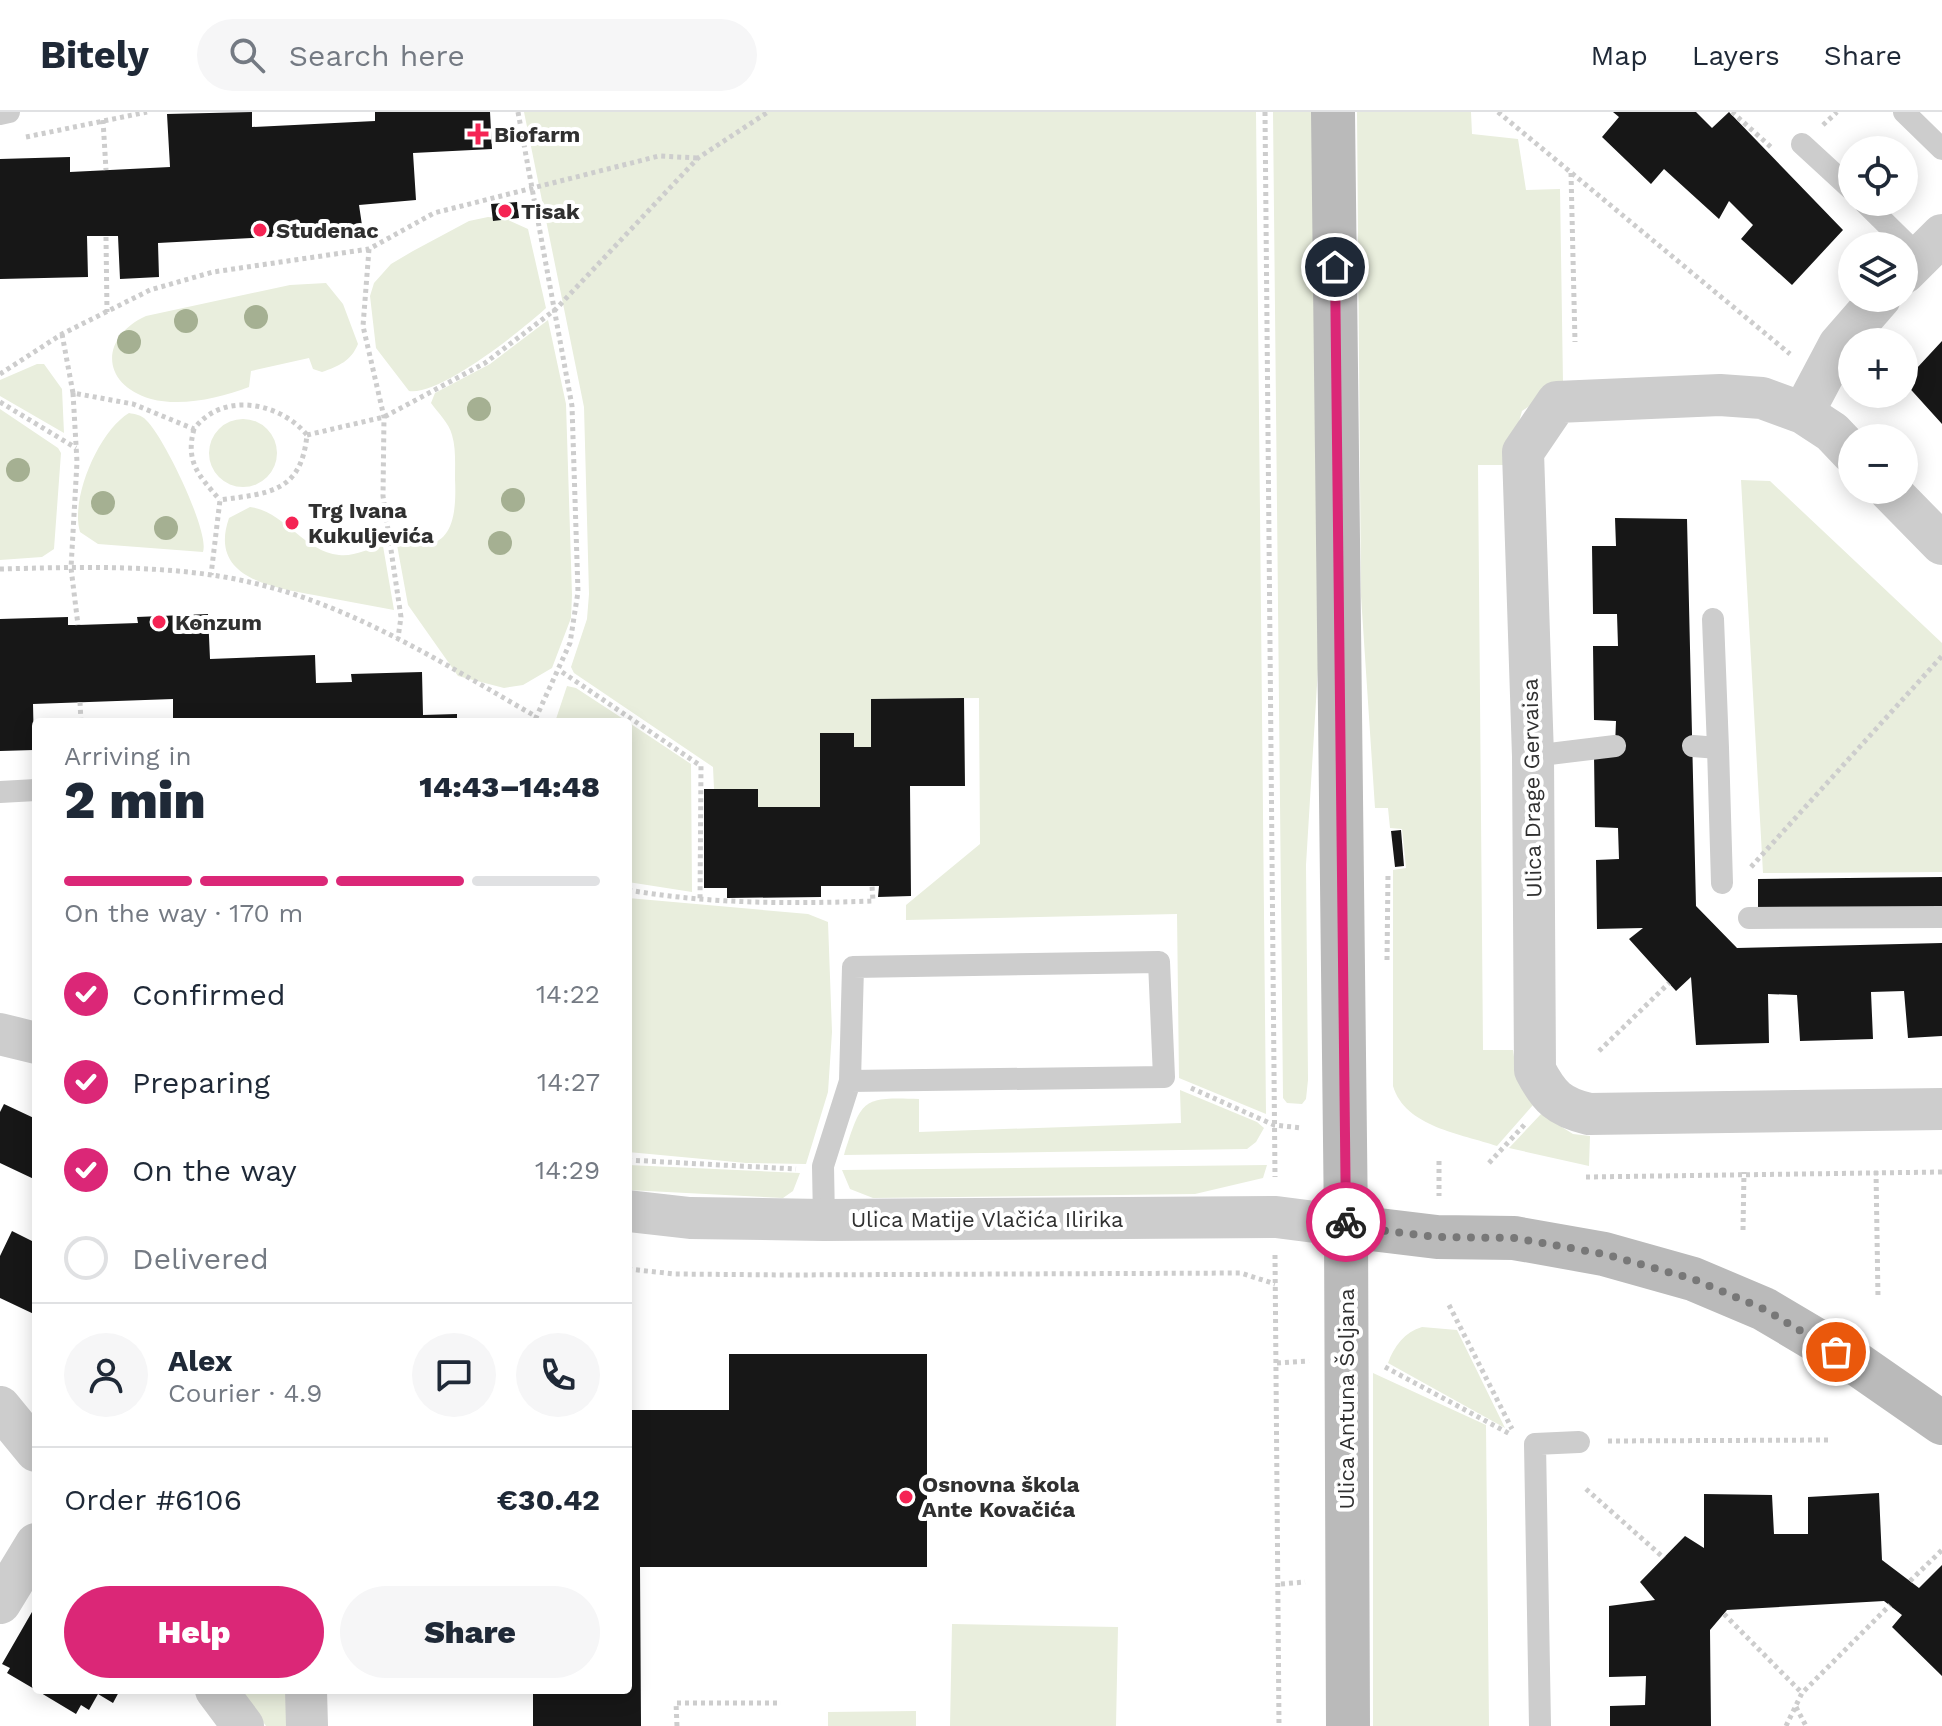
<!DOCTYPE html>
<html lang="en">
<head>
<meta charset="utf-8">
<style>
  body { margin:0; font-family:"Work Sans",sans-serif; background:#f6f6f7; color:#1f2937; height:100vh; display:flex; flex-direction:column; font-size:30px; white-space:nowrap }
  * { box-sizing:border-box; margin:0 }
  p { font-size:26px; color:#747a83 }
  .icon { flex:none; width:44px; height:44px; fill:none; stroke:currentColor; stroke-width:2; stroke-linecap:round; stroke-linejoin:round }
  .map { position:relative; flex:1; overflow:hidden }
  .sheet { position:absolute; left:32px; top:606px; width:600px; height:976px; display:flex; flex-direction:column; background:#fff; border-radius:8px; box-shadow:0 4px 20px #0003 }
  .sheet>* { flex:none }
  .tools { position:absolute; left:1838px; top:24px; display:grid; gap:16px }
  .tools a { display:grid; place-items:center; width:80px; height:80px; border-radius:50%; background:#fff; box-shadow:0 4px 20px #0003; font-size:40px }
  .pin { position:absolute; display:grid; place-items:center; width:68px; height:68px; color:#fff; margin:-34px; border:4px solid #fff; border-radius:50%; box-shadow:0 2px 8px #0007 }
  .courier { position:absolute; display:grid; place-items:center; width:80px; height:80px; margin:-40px; border:6px solid #db2777; border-radius:50%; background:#fff; color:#222; box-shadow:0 2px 10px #0007 }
  .head em { font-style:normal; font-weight:800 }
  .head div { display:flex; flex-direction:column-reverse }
  .head { display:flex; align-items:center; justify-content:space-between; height:136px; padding:0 32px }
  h1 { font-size:52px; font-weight:800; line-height:60px }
  .bar { display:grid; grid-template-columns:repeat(4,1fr); gap:12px 8px; align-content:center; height:96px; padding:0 32px }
  .bar i { height:10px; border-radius:6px; background:#e0e1e3 }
  .bar .on { background:#db2777 }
  .bar p { grid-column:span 4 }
  .line { display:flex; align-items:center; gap:20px; padding:0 32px; border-top:2px solid #e0e1e3 }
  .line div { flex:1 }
  .round { display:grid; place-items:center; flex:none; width:84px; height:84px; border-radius:42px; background:#f6f6f7 }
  ol { padding:0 32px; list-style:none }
  li { display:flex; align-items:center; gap:24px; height:88px }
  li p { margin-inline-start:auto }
  li .icon { padding:8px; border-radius:50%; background:#db2777; color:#fff; stroke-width:4 }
  li:last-child { color:#747a83 }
  li i { width:44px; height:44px; border:4px solid #e0e1e3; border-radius:50% }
  .cta { display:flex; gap:16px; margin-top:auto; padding:16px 32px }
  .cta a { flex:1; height:92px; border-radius:48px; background:#db2777; color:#fff; font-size:32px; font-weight:800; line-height:92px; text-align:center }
  .cta a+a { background:#f6f6f7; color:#1f2937 }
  header { display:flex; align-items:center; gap:48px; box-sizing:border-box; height:112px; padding:0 40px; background:#fff; border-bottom:2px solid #e0e1e3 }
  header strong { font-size:38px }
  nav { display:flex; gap:44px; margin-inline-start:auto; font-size:28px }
  .search { width:560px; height:72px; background:#f6f6f7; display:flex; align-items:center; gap:20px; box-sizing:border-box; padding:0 28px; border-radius:44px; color:#747a83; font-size:30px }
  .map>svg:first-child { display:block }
  .green { fill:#e9eedd }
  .building { fill:#171717 }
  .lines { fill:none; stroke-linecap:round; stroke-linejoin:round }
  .path { stroke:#cdcdcd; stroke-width:5; stroke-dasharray:4 4; stroke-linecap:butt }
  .lane { stroke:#cdcdcd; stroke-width:22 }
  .street { stroke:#cdcdcd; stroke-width:42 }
  .secondary { stroke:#bababa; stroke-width:44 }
  .tree { fill:#a5b092 }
  .done { stroke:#787878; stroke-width:8; stroke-dasharray:0 14.4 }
  .route { stroke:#db2777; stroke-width:10 }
  .poi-dot { fill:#f52454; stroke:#fff; stroke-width:3 }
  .labels { text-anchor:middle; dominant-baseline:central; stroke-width:8; stroke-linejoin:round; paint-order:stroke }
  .poi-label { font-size:22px; font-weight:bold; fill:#303030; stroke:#fff; text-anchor:start }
  .street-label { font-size:22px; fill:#303030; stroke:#fff }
</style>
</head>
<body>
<header>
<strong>Bitely</strong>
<div class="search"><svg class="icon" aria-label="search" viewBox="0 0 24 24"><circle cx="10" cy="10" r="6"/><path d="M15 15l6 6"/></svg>Search here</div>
<nav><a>Map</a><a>Layers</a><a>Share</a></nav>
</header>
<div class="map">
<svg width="1942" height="1614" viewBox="0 0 1942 1614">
  <rect width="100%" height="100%" fill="#fff"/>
  <path class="green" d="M 524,0 L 1256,0 L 1266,1002 L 1179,966 L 1177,802 L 906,808 L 906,793 L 980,732 L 979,586 L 871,587 L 871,635 L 854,635 L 853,621 L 820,622 L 820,695 L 758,695 L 758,677 L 714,677 L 713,655 L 574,561 L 571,555 L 587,507 L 589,482 L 584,295 Z
    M 1273,0 L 1313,0 L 1319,540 L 1306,753 L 1308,968 L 1306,987 L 1302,992 L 1287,991 L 1283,986 Z
    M 1357,0 L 1471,0 L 1472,22 L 1518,27 L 1526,78 L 1560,77 L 1563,271 L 1522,299 L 1507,353 L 1478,353 L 1483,938 L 1513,938 L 1516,958 L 1533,993 L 1497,1034 C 1462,1022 1405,1015 1393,974 L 1393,758 L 1406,756 L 1402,717 L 1390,716 L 1388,696 L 1375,696 L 1361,484 Z
    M 488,105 L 506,107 L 528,117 L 546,196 C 522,218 440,284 409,279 L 376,236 L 370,184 L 374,171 L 391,152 L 413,139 L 469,109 Z
    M 326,171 L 343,192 L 358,232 C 351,249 339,254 322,260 L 313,257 L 309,246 L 251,259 L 249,275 C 220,286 182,295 151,287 C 100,272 100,225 146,204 L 290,173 Z
    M 548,208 L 566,292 L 572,483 L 571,506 L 552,556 L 523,573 L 504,576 L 458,564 L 408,493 L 397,433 L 400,429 C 451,445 457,408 455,367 C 455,352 456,336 452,323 C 449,311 438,301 431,291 L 435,281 L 490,252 Z
    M 37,252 L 44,252 L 62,277 L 64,321 L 0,284 L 0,268 Z
    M 0,297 L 58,336 L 61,341 L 54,437 L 42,445 L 0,448 Z
    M 129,301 C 134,302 142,303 146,308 C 163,323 210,420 203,440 L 98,432 L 80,420 C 70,386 99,319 129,301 Z
    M209 341a34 34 0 1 1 68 0a34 34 0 1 1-68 0Z
    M 1741,368 L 1770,369 L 1942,531 L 1942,760 L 1763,761 Z
    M 250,395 C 284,399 303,439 339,443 C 354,445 369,436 383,434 L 394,498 C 367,493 340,488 314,483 C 272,475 208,466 229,406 Z
    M 567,574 L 576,576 L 628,610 L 555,610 Z
    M 628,610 L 691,652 L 692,780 L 628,770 Z
    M 628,786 L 808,802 L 828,810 L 832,920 L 828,980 L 806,1052 L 746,1051 L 628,1040 Z
    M 1180,978 L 1257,1010 L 1264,1016 L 1256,1030 L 1247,1037 L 844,1043 C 862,987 861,985 919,987 L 919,1020 L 1181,1011 Z
    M 1541,1002 L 1573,1022 L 1590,1024 L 1589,1054 L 1509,1036 Z
    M 628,1053 L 800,1061 L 793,1079 L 783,1086 L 628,1078 Z
    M 1267,1053 L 1263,1066 L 1195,1082 L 873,1086 L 850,1077 L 842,1058 Z
    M 1422,1215 L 1457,1218 L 1505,1316 L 1388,1251 C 1394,1234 1405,1220 1422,1215 Z
    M 1373,1261 L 1486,1313 L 1489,1614 L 1373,1614 Z
    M 952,1512 L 1118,1515 L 1116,1614 L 950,1614 Z
    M 240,1578 L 292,1578 L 293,1614 L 266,1614 Z
    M 916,1599 L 916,1614 L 828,1614 L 828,1600 Z"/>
  <path class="building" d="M 252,0 L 252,15 L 375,9 L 375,0 L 490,0 L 492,37 L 413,41 L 416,88 L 359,93 L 363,120 L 158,131 L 159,165 L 120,167 L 118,124 L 87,124 L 88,165 L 0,167 L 0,47 L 70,45 L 70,60 L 170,55 L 167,2 Z
    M 1613,0 L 1696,0 L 1712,16 L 1729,0 L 1843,118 L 1792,173 L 1741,127 L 1753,113 L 1729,89 L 1719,107 L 1664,57 L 1651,72 L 1602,25 L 1619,5 Z
    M 517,90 L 519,106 L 493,109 L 491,92 Z
    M 1942,229 L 1942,312 L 1904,270 Z
    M 1615,406 L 1687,407 L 1696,794 L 1737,836 L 1942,831 L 1942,924 L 1908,926 L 1904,879 L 1871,880 L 1873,927 L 1800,929 L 1797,883 L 1768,882 L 1769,931 L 1696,933 L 1691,865 L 1676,879 L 1629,827 L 1643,816 L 1597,817 L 1596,748 L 1619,747 L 1618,716 L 1595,715 L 1594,642 L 1615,634 L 1616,609 L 1594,608 L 1593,534 L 1618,534 L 1617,502 L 1593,502 L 1592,434 L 1616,434 Z
    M 208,502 L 210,547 L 315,543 L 316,571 L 352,570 L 351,562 L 422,560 L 423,603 L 457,602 L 457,610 L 173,610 L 173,587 L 33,592 L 34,638 L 0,639 L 0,507 L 68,505 L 68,513 L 78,513 L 138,511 L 137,505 Z
    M 964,586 L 965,674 L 910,674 L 911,784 L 878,785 L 879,774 L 821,774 L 821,785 L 727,786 L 727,776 L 704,776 L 704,677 L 758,677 L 758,695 L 820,695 L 820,621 L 854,621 L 854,635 L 871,635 L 871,587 Z
    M 1401,718 L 1404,754 L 1395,755 L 1391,719 Z
    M 1942,765 L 1942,797 L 1758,798 L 1758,767 Z
    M 4,992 L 36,1007 L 36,1068 L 0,1051 L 0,1000 Z
    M 12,1119 L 36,1131 L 36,1203 L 0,1186 L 0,1144 Z
    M 729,1242 L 927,1242 L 927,1455 L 640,1455 L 641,1614 L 533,1614 L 533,1578 L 628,1578 L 628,1298 L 729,1298 Z
    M 1879,1381 L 1882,1448 L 1919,1476 L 1942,1453 L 1942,1564 L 1892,1515 L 1902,1503 L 1884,1489 L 1727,1498 L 1710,1518 L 1711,1614 L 1610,1614 L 1610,1594 L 1645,1593 L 1646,1564 L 1609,1565 L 1609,1494 L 1655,1488 L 1640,1470 L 1685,1424 L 1704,1436 L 1704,1382 L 1772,1383 L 1774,1422 L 1808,1422 L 1808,1385 Z
    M 36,1493 L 36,1578 L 7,1561 L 10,1556 L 2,1552 Z
    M 36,1578 L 120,1578 L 113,1591 L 98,1582 L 89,1598 L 81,1593 L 76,1602 Z"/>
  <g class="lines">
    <path class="path" d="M 518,0 L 572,294 L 578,480 L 570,531 L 534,610
      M 1265,0 L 1275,1065
      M 1498,0 L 1790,242
      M 1732,0 L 1772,36
      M 103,8 L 106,58
      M 1823,13 L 1837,0
      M 26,25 L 147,0
      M 1571,61 L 1575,230
      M 106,125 L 107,200
      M 369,137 L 363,214 L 384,305 L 383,384 L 401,505 L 398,526
      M 62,222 L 73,281 L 133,292 L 194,317 C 222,279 280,290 307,323 C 301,381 269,381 220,388 L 211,463
      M 0,262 L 62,222 L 150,178 L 213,160 L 369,137 L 434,101 L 659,44 L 698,46
      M 73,281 L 77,350 L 71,456 L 78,513
      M 0,290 L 76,336
      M 194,317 C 185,350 199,364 220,388
      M 307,323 L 384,305 L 485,251 L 556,197 L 698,46 L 768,0
      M 0,457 C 79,455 172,452 249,470 C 353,493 444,552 535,604
      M 562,560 L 701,654 L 700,789
      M 80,590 L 81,610
      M 1751,755 L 1942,544
      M 628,778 C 709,792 791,792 873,789 L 872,774
      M 1387,848 L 1388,761
      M 1599,939 L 1669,871
      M 1191,976 L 1274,1013 L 1302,1016
      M 628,1048 L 796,1057
      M 1439,1049 L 1439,1084
      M 1489,1051 L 1526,1011
      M 1876,1059 L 1878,1186
      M 1586,1065 L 1942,1060
      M 1743,1118 L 1744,1060
      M 1275,1143 L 1279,1614
      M 628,1157 L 675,1162 L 787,1163 L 1241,1161 L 1275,1172
      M 1449,1193 L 1512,1317
      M 1277,1251 L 1309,1249
      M 1385,1255 L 1510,1322
      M 1608,1329 L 1831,1328
      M 1586,1377 L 1664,1446
      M 1910,1469 L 1942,1438
      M 1281,1472 L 1305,1470
      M 1724,1502 L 1802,1581
      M 1796,1595 L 1806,1614
      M 677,1614 L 676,1591 L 781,1591
      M 1786,1614 L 1802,1581 L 1890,1493"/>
    <path class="lane" d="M 1904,0 L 1942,37
      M 0,2 L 9,0
      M 1802,32 L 1852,78
      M 1864,90 L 1920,145
      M 1713,507 L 1718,636
      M 1693,634 L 1718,636 L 1722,771
      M 1533,644 L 1615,634
      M 0,680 L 36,678
      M 1749,806 L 1942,805
      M 824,1108 L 823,1054 L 850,969 L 1164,965 L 1159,850 L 853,855 L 850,969
      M 1540,1614 L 1535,1332 L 1579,1330"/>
    <path class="street" d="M 1904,161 L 1942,123
      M 1803,301 L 1839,233 L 1880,186
      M 1852,341 L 1832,320 L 1803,301 L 1762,286 L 1720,283 L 1557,290 L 1523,340 L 1533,644 L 1535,958 C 1549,985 1559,995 1589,1002 L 1942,997
      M 1889,378 L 1942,432
      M 0,922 L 36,931
      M 628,1099 L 690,1106 L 824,1108 L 1276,1105 L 1346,1114
      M 0,1295 L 36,1339
      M 0,1491 L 36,1432
      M 216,1578 L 243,1614
      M 306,1578 L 307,1614"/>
    <path class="secondary" d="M 1333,0 L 1346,1114 L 1348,1614
      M 1346,1114 L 1437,1125 L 1514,1126 L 1604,1142 L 1693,1167 L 1764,1197 L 1860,1254 L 1942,1311"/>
  </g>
  <g class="tree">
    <circle cx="256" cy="205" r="12"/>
    <circle cx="186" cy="209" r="12"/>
    <circle cx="129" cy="230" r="12"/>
    <circle cx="479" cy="297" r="12"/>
    <circle cx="18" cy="358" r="12"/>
    <circle cx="513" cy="388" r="12"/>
    <circle cx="103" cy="391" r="12"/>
    <circle cx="166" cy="416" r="12"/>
    <circle cx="500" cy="431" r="12"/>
  </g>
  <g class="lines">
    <path class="done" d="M 1346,1110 L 1346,1114 L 1437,1125 L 1514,1126 L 1604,1142 L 1693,1167 L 1764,1197 L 1836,1240"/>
    <path class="route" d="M 1335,155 L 1346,1110"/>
  </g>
  <g class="poi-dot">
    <path d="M474 10h8v8h8v8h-8v8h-8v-8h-8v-8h8z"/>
    <circle cx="505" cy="99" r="8"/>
    <circle cx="260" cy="118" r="8"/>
    <circle cx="292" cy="411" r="8"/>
    <circle cx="159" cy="510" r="8"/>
    <circle cx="906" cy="1385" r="8"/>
  </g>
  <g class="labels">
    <g class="poi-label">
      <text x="494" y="22">Biofarm</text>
      <text x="521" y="99">Tisak</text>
      <text x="276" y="118">Studenac</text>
      <text x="308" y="398">Trg Ivana<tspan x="308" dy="25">Kukuljevića</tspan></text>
      <text x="175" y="510">Konzum</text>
      <text x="922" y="1372">Osnovna škola<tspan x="922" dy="25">Ante Kovačića</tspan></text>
    </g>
    <g class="street-label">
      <text transform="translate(1532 676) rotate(-91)">Ulica Drage Gervaisa</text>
      <text x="987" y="1107">Ulica Matije Vlačića Ilirika</text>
      <text transform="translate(1346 1287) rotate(-90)">Ulica Antuna Šoljana</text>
    </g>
  </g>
</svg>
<div class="tools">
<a><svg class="icon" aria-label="locate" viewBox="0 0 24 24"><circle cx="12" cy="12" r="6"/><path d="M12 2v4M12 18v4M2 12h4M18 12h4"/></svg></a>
<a><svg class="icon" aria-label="layers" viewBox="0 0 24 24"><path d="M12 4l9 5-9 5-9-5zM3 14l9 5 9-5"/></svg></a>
<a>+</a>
<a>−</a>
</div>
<div class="pin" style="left:1836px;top:1240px;background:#ea580c"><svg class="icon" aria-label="bag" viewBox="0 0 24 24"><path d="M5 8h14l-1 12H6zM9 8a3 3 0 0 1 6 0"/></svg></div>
<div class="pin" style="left:1335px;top:155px;background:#1f2937"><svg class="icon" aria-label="home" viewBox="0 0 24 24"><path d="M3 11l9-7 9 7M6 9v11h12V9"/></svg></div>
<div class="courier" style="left:1346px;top:1110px"><svg class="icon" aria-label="bike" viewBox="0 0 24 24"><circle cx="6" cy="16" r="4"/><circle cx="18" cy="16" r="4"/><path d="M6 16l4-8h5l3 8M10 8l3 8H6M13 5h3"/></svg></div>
<section class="sheet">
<div class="head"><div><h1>2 min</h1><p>Arriving in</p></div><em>14:43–14:48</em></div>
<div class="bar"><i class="on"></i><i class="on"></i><i class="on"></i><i></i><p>On the way · 170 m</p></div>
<ol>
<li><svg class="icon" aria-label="check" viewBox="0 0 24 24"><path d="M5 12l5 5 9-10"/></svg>Confirmed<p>14:22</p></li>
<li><svg class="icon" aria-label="check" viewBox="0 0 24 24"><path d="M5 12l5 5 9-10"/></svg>Preparing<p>14:27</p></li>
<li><svg class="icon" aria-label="check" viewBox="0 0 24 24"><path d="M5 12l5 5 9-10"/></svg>On the way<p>14:29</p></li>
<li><i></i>Delivered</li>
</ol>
<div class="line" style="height:144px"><a class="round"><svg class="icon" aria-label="person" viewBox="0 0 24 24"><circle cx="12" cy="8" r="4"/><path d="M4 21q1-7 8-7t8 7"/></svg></a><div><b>Alex</b><p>Courier · 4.9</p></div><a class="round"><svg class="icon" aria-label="chat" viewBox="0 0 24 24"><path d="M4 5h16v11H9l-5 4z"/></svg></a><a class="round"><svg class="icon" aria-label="phone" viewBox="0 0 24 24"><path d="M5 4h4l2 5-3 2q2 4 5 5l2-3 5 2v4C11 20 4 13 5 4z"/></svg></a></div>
<div class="line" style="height:104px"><div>Order #6106</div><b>€30.42</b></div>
<div class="cta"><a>Help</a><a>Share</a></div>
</section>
</div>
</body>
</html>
